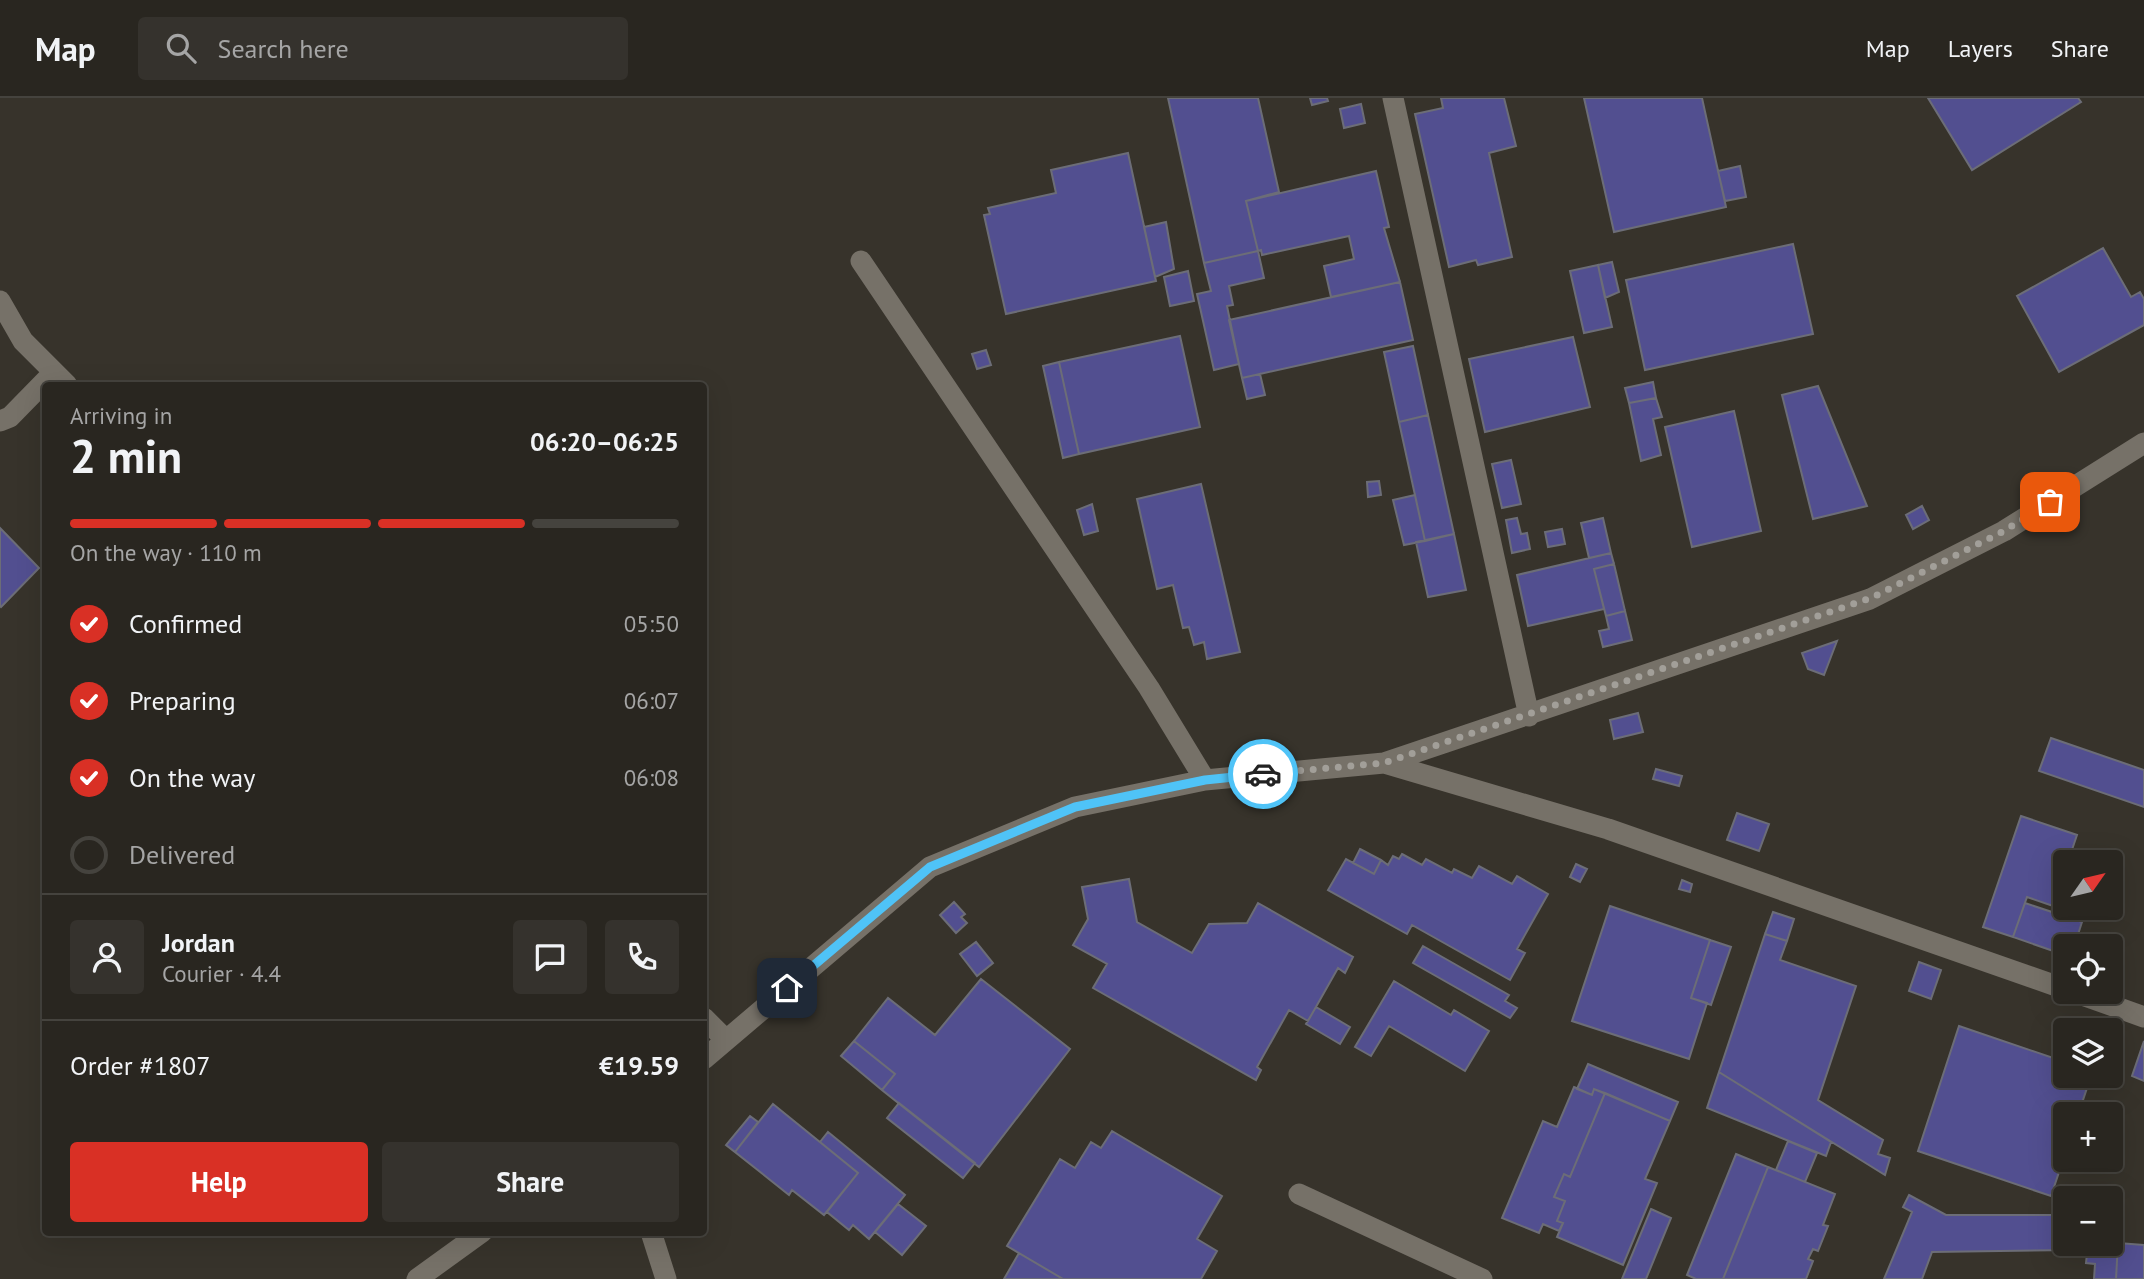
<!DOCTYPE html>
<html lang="en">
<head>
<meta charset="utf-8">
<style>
  body { margin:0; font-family:"PT Sans",sans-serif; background:#35322d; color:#f1f3f6; height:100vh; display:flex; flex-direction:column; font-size:26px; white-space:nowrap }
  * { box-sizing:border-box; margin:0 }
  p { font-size:23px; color:#a5a5a5 }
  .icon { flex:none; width:38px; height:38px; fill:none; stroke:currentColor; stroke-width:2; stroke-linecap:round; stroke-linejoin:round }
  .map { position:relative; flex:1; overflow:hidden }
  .drawer { position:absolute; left:42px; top:284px; width:665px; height:854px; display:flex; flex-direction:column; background:#292620; border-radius:7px; box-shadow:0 7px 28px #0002,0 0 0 2px #45433e }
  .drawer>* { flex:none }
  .needle { width:46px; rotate:56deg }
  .controls { position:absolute; left:2053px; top:752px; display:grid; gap:14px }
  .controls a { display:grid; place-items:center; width:70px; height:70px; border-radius:7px; background:#292620; box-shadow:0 7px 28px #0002,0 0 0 2px #45433e; font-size:35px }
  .pin { position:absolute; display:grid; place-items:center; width:60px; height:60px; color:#fff; margin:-30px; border-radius:14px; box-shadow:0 4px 10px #0006 }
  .courier { position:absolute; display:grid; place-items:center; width:70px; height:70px; margin:-35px; border:5px solid #4fc3f7; border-radius:50%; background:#fff; color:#222; box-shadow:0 2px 9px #0007 }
  .overview em { font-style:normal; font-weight:600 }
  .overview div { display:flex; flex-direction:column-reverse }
  .overview { display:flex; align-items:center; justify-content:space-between; height:119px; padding:0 28px }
  h1 { font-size:46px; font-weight:600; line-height:52px }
  .bar { display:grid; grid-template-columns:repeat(4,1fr); gap:10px 7px; align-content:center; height:84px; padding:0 28px }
  .bar i { height:9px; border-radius:5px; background:#45433e }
  .bar .active { background:#d93025 }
  .bar p { grid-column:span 4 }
  .line { display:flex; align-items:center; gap:18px; padding:0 28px; border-top:2px solid #45433e }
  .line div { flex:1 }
  .round { display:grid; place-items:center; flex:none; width:74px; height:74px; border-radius:7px; background:#35322d }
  ol { padding:0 28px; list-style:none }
  li { display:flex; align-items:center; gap:21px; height:77px }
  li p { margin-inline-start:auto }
  li .icon { padding:7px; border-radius:50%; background:#d93025; color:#fff; stroke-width:4 }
  li:last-child { color:#a5a5a5 }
  li i { width:38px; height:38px; border:4px solid #45433e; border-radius:50% }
  .cta { display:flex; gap:14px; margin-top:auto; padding:14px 28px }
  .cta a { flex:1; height:80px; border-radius:7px; background:#d93025; color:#fff; font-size:28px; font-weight:600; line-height:80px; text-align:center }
  .cta a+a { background:#35322d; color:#f1f3f6 }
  header { display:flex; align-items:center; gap:42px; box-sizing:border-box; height:98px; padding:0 35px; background:#292620; border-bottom:2px solid #45433e }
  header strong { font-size:33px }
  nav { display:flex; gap:38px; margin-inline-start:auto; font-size:24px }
  .search { width:490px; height:63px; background:#35322d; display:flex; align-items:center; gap:18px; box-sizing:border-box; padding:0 24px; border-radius:7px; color:#a5a5a5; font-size:26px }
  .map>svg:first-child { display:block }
  .building { fill:#524f90; stroke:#6c6d77; stroke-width:2 }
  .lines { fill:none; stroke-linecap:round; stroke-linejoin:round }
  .minor { stroke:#767168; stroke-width:21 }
  .done { stroke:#a29f99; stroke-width:7; stroke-dasharray:0 12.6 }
  .route { stroke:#4fc3f7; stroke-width:9 }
</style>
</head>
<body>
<header>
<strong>Map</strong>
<div class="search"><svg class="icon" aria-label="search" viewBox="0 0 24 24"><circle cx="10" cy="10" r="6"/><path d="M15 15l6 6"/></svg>Search here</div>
<nav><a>Map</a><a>Layers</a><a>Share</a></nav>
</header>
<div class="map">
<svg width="2144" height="1181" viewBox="0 0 2144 1181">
  <rect width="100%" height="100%" fill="#37332b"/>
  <path class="building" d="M 1168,0 L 1258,0 L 1279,94 L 1246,103 L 1258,153 L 1204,165 Z
    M 1310,0 L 1327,0 L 1328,3 L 1312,7 Z
    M 1441,0 L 1504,0 L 1516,48 L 1489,55 L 1512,159 L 1478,167 L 1476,162 L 1449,169 L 1415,16 L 1443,10 Z
    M 1584,0 L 1702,0 L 1726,109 L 1614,134 Z
    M 1928,0 L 2078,0 L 2081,4 L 1972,72 Z
    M 1361,6 L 1365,25 L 1344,30 L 1340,11 Z
    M 1128,55 L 1156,183 L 1006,216 L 984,117 L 990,116 L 988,110 L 1056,95 L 1051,72 Z
    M 1740,68 L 1746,99 L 1725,103 L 1718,73 Z
    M 1376,73 L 1389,129 L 1384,130 L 1400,184 L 1331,199 L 1324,168 L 1354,161 L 1349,138 L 1262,157 L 1261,152 L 1258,153 L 1246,103 Z
    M 1166,124 L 1174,171 L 1155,179 L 1144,129 Z
    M 1793,146 L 1813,236 L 1645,272 L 1626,182 Z
    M 2103,150 L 2131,199 L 2140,194 L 2144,201 L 2144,227 L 2059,274 L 2017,198 Z
    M 1258,153 L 1264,180 L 1229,188 L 1233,207 L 1227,208 L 1239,266 L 1214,272 L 1197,196 L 1211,193 L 1204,165 Z
    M 1612,164 L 1619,194 L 1605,200 L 1598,167 Z
    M 1598,167 L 1612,229 L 1584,235 L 1570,173 Z
    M 1188,173 L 1194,203 L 1170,208 L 1164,179 Z
    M 1400,184 L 1413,242 L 1242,280 L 1229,222 Z
    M 1180,238 L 1200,329 L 1079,356 L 1059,264 Z
    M 1573,239 L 1590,309 L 1485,334 L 1469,261 Z
    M 1413,248 L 1428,317 L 1399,324 L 1384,254 Z
    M 986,252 L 991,267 L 977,271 L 972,256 Z
    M 1059,264 L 1079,356 L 1063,360 L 1043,268 Z
    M 1260,276 L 1265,297 L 1247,301 L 1242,280 Z
    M 1653,284 L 1656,300 L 1629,305 L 1625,290 Z
    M 1818,288 L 1867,408 L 1813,421 L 1782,297 Z
    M 1656,300 L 1662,319 L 1653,321 L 1661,357 L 1641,363 L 1629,305 Z
    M 1734,313 L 1761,433 L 1692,449 L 1665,329 Z
    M 1428,317 L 1454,436 L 1425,443 L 1399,324 Z
    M 1511,362 L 1521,406 L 1502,410 L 1492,366 Z
    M 1379,383 L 1381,397 L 1368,399 L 1367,384 Z
    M 1201,386 L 1240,554 L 1207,561 L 1204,544 L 1194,547 L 1189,529 L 1183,530 L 1173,487 L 1157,491 L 1137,401 Z
    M 1415,397 L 1425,443 L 1404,447 L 1393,402 Z
    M 1092,406 L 1098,433 L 1084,437 L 1077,412 Z
    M 1922,408 L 1929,422 L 1913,431 L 1906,417 Z
    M 1517,420 L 1521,436 L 1527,435 L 1530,451 L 1512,455 L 1506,422 Z
    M 1603,420 L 1611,455 L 1589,460 L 1581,425 Z
    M 0,430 L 39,470 L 1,509 L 0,508 Z
    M 1562,431 L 1565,446 L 1548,449 L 1545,434 Z
    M 1454,436 L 1466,492 L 1428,499 L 1416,444 Z
    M 1611,455 L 1614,466 L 1594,471 L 1604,511 L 1528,528 L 1517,477 Z
    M 1614,466 L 1625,513 L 1606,518 L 1594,471 Z
    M 1625,513 L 1632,542 L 1603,549 L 1599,533 L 1609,531 L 1606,518 Z
    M 1837,543 L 1824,577 L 1808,571 L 1802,555 Z
    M 1638,615 L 1643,634 L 1614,641 L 1610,622 Z
    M 2051,640 L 2144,672 L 2144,709 L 2039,673 Z
    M 1656,671 L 1682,678 L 1679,688 L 1653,681 Z
    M 1737,715 L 1769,726 L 1759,753 L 1727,742 Z
    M 2021,718 L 2077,737 L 2053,808 L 2027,799 L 2013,839 L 1983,829 Z
    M 1360,751 L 1381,762 L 1374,776 L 1353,765 Z
    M 1402,756 L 1422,767 L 1426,761 L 1452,775 L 1454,771 L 1472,780 L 1479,768 L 1512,786 L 1517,778 L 1548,796 L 1517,851 L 1525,855 L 1510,882 L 1412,827 L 1407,836 L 1328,792 L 1346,761 L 1374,776 L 1381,762 L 1388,767 L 1393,758 L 1399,761 Z
    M 1576,766 L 1587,771 L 1580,784 L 1570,779 Z
    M 1129,781 L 1137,824 L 1192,855 L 1209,826 L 1247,825 L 1258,805 L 1353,859 L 1345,875 L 1338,870 L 1308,923 L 1289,912 L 1257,969 L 1261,972 L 1256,982 L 1093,890 L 1107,866 L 1073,847 L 1088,821 L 1082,789 Z
    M 1682,782 L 1692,786 L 1690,794 L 1679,791 Z
    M 954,804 L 965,816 L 961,819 L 967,825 L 956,835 L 940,817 Z
    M 2025,805 L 2082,824 L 2074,849 L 2065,849 L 2065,857 L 2013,839 Z
    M 1610,808 L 1710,842 L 1691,900 L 1707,905 L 1689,961 L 1572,923 Z
    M 1773,814 L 1794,821 L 1787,843 L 1765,836 Z
    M 1765,836 L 1787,843 L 1780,862 L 1856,888 L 1818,1002 L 1883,1042 L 1878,1056 L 1890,1060 L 1885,1077 L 1719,974 Z
    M 1710,842 L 1731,849 L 1711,907 L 1691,900 Z
    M 976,844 L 993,865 L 977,878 L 960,856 Z
    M 1423,848 L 1509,897 L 1505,903 L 1517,910 L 1510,920 L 1413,865 Z
    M 1919,864 L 1941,872 L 1931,901 L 1909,893 Z
    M 981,881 L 1070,951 L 979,1069 L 882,992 L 895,976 L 854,943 L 888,900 L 935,937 Z
    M 1394,883 L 1451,917 L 1454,912 L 1489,933 L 1465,973 L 1389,928 L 1371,958 L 1355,949 Z
    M 1316,909 L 1350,929 L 1340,946 L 1306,926 Z
    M 1959,928 L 2065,964 L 2065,978 L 2091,978 L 2078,1017 L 2065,1017 L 2065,1056 L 2051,1098 L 1918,1053 Z
    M 854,943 L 895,976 L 882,992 L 841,958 Z
    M 2144,943 L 2144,983 L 2132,978 Z
    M 1588,966 L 1678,1004 L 1670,1023 L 1594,991 L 1592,997 L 1577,991 Z
    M 1719,974 L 1831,1044 L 1826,1058 L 1707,1010 Z
    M 1574,989 L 1592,997 L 1594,991 L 1605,995 L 1570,1079 L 1564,1076 L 1554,1099 L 1565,1103 L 1557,1123 L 1563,1125 L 1559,1133 L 1543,1126 L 1539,1135 L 1502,1120 L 1543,1023 L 1557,1029 Z
    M 1605,995 L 1670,1023 L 1645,1081 L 1657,1085 L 1623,1167 L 1557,1139 L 1563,1125 L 1557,1123 L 1565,1103 L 1554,1099 L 1564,1076 L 1570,1079 Z
    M 899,1005 L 975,1065 L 963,1080 L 887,1020 Z
    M 773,1006 L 858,1075 L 824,1117 L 792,1092 L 789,1097 L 735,1054 Z
    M 750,1018 L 758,1024 L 735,1054 L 726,1047 Z
    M 1112,1033 L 1222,1098 L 1197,1141 L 1217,1153 L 1201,1181 L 1063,1181 L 1007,1148 L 1060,1061 L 1075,1070 L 1091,1044 L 1101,1050 Z
    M 828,1034 L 905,1097 L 869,1141 L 853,1127 L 849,1132 L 827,1114 L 858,1075 L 820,1044 Z
    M 1788,1043 L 1817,1055 L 1805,1084 L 1776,1072 Z
    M 1736,1056 L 1768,1069 L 1723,1181 L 1696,1181 L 1687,1177 Z
    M 1768,1069 L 1835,1096 L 1823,1127 L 1828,1128 L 1818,1153 L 1813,1151 L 1808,1161 L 1813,1163 L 1806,1181 L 1723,1181 Z
    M 1909,1097 L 1946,1117 L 2065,1117 L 2065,1146 L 2075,1146 L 2073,1152 L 1932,1154 L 1922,1181 L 1884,1181 L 1912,1114 L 1903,1109 Z
    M 898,1106 L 926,1128 L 902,1157 L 875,1134 Z
    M 1651,1111 L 1671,1120 L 1646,1181 L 1622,1181 Z
    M 2118,1145 L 2116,1181 L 2094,1181 L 2095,1166 L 2086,1165 L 2088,1146 Z
    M 2118,1145 L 2144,1147 L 2144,1181 L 2116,1181 Z
    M 1019,1155 L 1063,1181 L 1004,1181 Z"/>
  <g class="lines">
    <path class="minor" d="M 1393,0 L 1529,618
      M 861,163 L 1149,590 L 1205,682
      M 0,203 L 23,243 L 67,287
      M 0,323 L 10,319 L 54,274
      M 1384,665 L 1608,731 L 2065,891
      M 2074,894 L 2144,919
      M 704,920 L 726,942
      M 704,961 L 930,769 L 1075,709 L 1205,682 L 1384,665 L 1870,501 L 2004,433 L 2144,345
      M 1299,1096 L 1482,1181
      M 651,1134 L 666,1181
      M 417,1181 L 482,1134"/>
  </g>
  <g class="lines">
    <path class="done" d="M 1263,676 L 1384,665 L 1871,500 L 2004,433 L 2050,404"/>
    <path class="route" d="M 787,890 L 930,769 L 1075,709 L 1205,682 L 1263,676"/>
  </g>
</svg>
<div class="controls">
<a><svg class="needle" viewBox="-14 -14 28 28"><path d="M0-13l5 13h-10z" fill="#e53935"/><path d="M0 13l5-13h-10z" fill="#a5a5a5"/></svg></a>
<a><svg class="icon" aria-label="locate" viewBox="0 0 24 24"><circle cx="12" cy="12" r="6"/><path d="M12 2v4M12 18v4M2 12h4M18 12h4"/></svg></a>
<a><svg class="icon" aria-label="layers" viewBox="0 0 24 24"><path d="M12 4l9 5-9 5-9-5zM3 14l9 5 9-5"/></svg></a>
<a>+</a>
<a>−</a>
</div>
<div class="pin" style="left:2050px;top:404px;background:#ea580c"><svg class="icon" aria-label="bag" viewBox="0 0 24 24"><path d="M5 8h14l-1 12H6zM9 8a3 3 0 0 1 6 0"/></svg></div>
<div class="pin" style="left:787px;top:890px;background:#1f2937"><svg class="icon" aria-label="home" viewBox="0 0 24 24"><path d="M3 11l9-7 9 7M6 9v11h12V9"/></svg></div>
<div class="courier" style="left:1263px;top:676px"><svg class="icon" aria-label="car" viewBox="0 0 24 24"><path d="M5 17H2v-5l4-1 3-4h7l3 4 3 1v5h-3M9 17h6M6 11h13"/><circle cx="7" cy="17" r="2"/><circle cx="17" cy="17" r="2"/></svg></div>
<section class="drawer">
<div class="overview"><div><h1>2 min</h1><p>Arriving in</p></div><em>06:20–06:25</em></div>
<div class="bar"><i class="active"></i><i class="active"></i><i class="active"></i><i></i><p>On the way · 110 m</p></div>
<ol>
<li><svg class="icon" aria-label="check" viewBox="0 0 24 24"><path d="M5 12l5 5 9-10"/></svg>Confirmed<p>05:50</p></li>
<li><svg class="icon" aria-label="check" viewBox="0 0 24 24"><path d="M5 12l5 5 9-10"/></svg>Preparing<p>06:07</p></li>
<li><svg class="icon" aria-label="check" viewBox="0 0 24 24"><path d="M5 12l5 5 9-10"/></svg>On the way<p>06:08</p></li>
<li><i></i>Delivered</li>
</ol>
<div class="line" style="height:126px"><a class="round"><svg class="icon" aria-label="person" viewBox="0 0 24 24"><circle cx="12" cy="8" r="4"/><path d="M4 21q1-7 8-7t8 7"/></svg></a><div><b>Jordan</b><p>Courier · 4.4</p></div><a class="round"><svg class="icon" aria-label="chat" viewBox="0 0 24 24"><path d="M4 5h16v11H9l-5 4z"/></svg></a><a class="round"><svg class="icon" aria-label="phone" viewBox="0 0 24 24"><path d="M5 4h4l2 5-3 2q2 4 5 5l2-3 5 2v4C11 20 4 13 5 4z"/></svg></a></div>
<div class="line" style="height:91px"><div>Order #1807</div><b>€19.59</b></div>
<div class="cta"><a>Help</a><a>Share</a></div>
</section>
</div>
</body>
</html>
